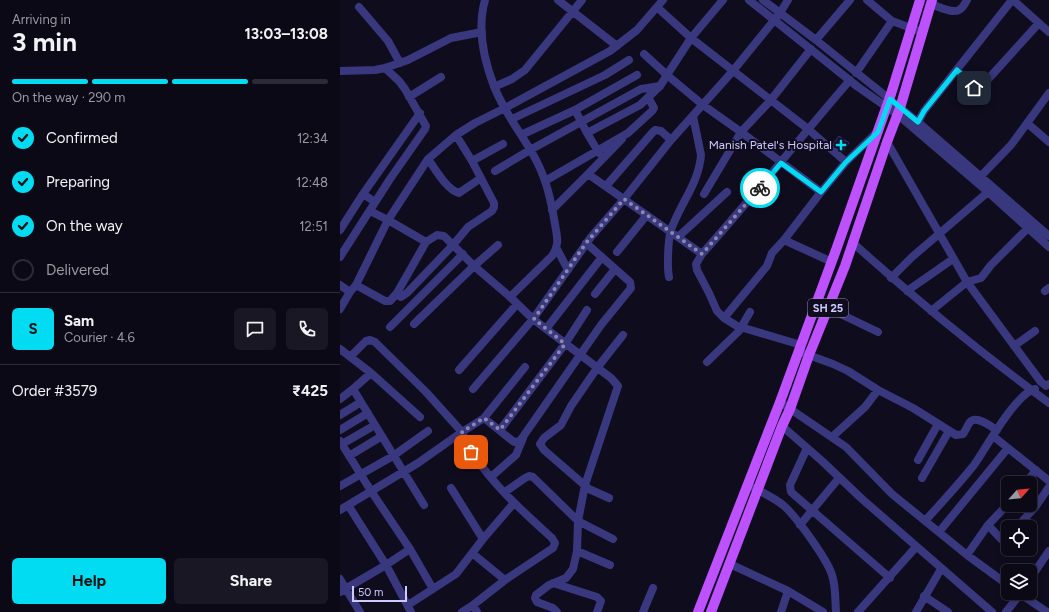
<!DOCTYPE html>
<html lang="en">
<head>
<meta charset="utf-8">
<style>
  body { margin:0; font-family:Figtree,sans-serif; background:#191723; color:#f1f3f6; height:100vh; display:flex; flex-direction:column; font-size:15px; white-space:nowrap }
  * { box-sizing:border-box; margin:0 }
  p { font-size:13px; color:#9a9aa1 }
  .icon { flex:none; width:22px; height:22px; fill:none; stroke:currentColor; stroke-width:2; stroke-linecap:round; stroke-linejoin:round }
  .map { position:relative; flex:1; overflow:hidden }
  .panel { display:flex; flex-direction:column; background:#0b0916; width:340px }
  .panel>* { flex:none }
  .needle { width:26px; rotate:63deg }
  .tools { position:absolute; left:661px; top:476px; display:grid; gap:8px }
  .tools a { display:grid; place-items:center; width:36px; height:36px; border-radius:6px; background:#0b0916; box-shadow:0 2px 6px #0003,0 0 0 1px #2b2a35; font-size:20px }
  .scale { position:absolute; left:12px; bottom:10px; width:55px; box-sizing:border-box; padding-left:4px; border:2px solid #cfc9ff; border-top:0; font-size:11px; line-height:14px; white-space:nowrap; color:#cfc9ff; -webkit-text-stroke:3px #0f0c1e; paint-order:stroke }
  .pin { position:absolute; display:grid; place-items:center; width:34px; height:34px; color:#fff; margin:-17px; border-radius:8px; box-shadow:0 2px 6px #0006 }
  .courier { position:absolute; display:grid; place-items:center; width:40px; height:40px; margin:-20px; border:3px solid #01dcf3; border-radius:50%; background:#fff; color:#222; box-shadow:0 1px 5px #0007 }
  .head em { font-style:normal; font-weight:700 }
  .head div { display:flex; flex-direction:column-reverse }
  .head { display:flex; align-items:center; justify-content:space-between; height:68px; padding:0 12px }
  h1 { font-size:26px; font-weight:700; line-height:30px }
  .bar { display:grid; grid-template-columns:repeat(4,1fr); gap:6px 4px; align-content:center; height:48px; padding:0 12px }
  .bar i { height:5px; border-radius:3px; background:#2b2a35 }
  .bar .active { background:#01dcf3 }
  .bar p { grid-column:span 4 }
  .line { display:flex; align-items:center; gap:10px; padding:0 12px; border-top:1px solid #2b2a35 }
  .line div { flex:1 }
  .round { display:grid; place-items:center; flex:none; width:42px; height:42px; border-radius:6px; background:#191723 }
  ol { padding:0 12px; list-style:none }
  li { display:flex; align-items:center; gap:12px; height:44px }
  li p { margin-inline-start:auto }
  li .icon { padding:4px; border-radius:50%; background:#01dcf3; color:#111; stroke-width:4 }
  li:last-child { color:#9a9aa1 }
  li i { width:22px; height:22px; border:2px solid #2b2a35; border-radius:50% }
  .button { display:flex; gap:8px; margin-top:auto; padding:8px 12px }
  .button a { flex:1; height:46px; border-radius:6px; background:#01dcf3; color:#111; font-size:16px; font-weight:700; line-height:46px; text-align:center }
  .button a+a { background:#191723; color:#f1f3f6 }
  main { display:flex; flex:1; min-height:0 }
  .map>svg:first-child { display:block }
  .building { fill:#20183f; stroke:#372a6b }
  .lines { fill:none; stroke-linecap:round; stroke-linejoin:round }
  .minor { stroke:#39377d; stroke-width:8 }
  .major { stroke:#bd51fe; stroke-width:10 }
  .done { stroke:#8c87b0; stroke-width:4; stroke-dasharray:0 7.2 }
  .route { stroke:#01dcf3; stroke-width:5 }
  .poi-dot { fill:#01dcf3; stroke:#0f0c1e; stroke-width:1.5 }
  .labels { text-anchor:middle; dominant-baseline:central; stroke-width:4; stroke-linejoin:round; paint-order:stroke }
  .shield { fill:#0f0c1e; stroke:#9590bc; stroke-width:1 }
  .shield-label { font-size:11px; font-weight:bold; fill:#cfc9ff }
  .poi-label { font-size:12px; fill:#cfc9ff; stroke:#0f0c1e; text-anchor:end }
</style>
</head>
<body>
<main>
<section class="panel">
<div class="head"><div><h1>3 min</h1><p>Arriving in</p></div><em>13:03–13:08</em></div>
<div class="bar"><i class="active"></i><i class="active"></i><i class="active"></i><i></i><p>On the way · 290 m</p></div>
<ol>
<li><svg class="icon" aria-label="check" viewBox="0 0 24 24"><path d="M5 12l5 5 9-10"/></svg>Confirmed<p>12:34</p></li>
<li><svg class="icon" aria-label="check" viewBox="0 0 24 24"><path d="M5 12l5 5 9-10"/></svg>Preparing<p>12:48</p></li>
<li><svg class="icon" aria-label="check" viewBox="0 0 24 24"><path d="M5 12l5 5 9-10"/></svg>On the way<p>12:51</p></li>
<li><i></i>Delivered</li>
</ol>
<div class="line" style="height:72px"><b class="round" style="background:#01dcf3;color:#111">S</b><div><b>Sam</b><p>Courier · 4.6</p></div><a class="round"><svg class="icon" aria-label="chat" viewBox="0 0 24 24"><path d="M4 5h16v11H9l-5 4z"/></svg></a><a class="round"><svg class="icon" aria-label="phone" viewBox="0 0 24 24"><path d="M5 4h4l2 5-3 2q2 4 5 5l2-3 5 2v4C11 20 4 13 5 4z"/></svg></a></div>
<div class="line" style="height:52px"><div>Order #3579</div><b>₹425</b></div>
<div class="button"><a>Help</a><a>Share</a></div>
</section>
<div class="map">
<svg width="709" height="612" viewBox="0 0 709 612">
  <rect width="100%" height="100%" fill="#0f0c1e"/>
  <path class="building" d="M 499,136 L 509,143 L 502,152 L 493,144 Z"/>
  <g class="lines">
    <path class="minor" d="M 218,0 L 277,46
      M 383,0 L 351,38 L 327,75 L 363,105 L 401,132 L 481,192
      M 409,0 L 518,87 L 558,115 L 648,192 L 709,247
      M 423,0 L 476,40 L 578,122 L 709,236
      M 527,0 L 552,21 L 582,32
      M 673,0 L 709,32
      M 590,4 C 598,6 612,14 619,10 C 623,8 625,3 627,0
      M 19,7 L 48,41 L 60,63
      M 318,8 L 351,38 L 468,129 L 506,162
      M 476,40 L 510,0
      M 617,70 L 634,88 L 641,87 L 699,23
      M 0,71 L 35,70 L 45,68 L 68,60 L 111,38 L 142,32
      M 516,73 L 552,21
      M 154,87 L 172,79 L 185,70 L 242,0
      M 69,97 L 101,77
      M 235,110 L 247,133 L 300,105 L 320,86 L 327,75 L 304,54
      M 172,119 L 265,75 L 289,60
      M 578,122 L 584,111 L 672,0
      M 687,123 L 709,142
      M 247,133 L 259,153
      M 116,135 L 132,161 L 163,144
      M 181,135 L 235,110 L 297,75
      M 547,142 L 627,282 L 701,382 L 706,386 L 709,384
      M 88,159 C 95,169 107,190 119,193 L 141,178
      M 155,171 L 190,150 L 301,89 L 320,86
      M 248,174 L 282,139
      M 641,176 L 671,145 L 709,93
      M 205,181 L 288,133 L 312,111 L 314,108 L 308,97
      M 266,186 L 313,132 L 315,130 L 321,131 L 331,140
      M 23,194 L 80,113
      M 364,194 L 401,132 L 430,101 L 471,49
      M 212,210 L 248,174 L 362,254
      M 30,211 L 48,220 L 86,242 L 97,235 L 104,236 L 134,266 L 169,296 L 172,295 L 212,256 C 220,244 217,237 215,224 C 211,201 207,181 196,160 C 183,135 164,113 154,86 C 144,60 137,28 145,0
      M 0,230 L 23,194 L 35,202
      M 338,237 L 387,192
      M 444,240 L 492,262
      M 512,242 C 575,299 641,353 709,403
      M 217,249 L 228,270
      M 277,252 L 306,216
      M 0,257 L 50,179 L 85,129 L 86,126 L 65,89 L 59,81 L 45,68
      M 329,277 C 327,267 328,239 331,230 C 340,204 359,183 361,155 L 353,116
      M 551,278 L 572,257 L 648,192
      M 0,285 L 10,292
      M 16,285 L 45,301 L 50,301 L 57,293 L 86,242
      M 567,291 L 613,259
      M 705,291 L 709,288
      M 56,294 L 61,297 L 67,293 L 113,245 L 128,227 L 152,211 L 154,207 L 154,203 L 132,161
      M 255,294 L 275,269
      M 169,296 L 193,319 L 251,237 L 284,199 L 331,140 L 392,72 L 440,13 L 448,0
      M 488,308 L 538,332
      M 0,309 L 10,292 L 16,285 L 48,220 L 88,159 L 116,135 L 135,123 L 165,108 L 270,51 L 297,30 L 323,0
      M 591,311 L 627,282 L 641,278 L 651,265 L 688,228
      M 384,318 L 427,266 L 432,253 L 444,240 L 481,192 L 506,162 L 537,132
      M 74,324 L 134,266 L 158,245
      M 50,327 L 123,254
      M 206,329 L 262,257
      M 461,345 L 397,326 L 384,318 L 377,311 L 369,293 L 357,270 L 356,264 L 362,254 C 413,197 460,138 510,80
      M 674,346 L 695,331
      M 0,349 L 31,373
      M 463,353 L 493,364 L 508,371 L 538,390 L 573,408 L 616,435 L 623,434 C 626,430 627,426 630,422 C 636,415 650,426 657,430
      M 367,362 L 399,331 L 410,312
      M 119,370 L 177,304
      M 13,389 L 31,373 L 80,417
      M 133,389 L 193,319 L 271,378 L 278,386 L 245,485 L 238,521 L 237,551 L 233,569 L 226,578 L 209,585 L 196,595 L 195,598 L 197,602 L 213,608 L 217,612
      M 0,399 L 13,389 L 84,505
      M 440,402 L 506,447 L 552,494 L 627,555 L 668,585
      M 0,415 L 21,402
      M 144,418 L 174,442 L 180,441 L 261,325 L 291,288 L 290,282 L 246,243
      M 442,426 L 482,461 L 522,499 L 652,612
      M 0,430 L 28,413
      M 160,430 L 225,344 L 247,310
      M 653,436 L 709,481
      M 492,437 L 525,407 L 538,390
      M 0,441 L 31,491 L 70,549 L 93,589
      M 2,444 L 35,425
      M 467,448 L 450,485 L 451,492 L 550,578
      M 9,456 L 42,436
      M 578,460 L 598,424
      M 151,477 L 176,455 L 183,438
      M 582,478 L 609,431
      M 686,483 L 696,470
      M 0,486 L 53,456 L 88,431
      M 111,488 L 143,539
      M 414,488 C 424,493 434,498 443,505 C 456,516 487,559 492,575 C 496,587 495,600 496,612
      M 165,492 L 185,478 L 189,476 L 193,477 L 238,521 L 273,539
      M 269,498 L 249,489 L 204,450 L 200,444 L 204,438 L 221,425 L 231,406 L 257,368 L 283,335
      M 8,505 L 46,565 L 71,612
      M 0,510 L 78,463 L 122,432 L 86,392 L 35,342 L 30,340 L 26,341 L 10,357
      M 585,521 C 602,502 619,484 634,465 C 646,448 676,393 695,389
      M 460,525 L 499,478
      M 648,525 L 661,539 L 664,539 L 668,537
      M 677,527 L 696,506 L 709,487
      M 599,532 L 668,448
      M 237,551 L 270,565
      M 132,553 L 165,580
      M 627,555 L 648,525 L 668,504
      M 390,564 L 448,591 L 483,612
      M 0,579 L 20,612
      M 690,579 L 709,551
      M 213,583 L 257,597 L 261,601 L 257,612
      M 0,592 L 46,565 L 70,549
      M 679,593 L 707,612
      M 584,596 L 608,612
      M 68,605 L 116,574 L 143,539 L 174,503
      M 122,612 L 133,605
      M 137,612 L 133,605 L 165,580 L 213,548 L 215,543 L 212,538 C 180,509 138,472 122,432 L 144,418 L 185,367
      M 303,612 L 313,588
      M 441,612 L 448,591
      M 518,612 L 576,547
      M 576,612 L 601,569
      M 666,612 L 681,593"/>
    <path class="major" d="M 358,612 L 440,402 L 496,250 L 551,94 L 580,0
      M 371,612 L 442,426 L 450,409 L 469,355 L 505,266 L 547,142 L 560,108 L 592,0"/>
  </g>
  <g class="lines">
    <path class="done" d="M 131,452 L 122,432 L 144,418 L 160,430 L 225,344 L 194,319 L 246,243 L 284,199 L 362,254 L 420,188"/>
    <path class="route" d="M 420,188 L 441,163 L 481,192 L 506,162 L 538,132 L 550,99 L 578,122 L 584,111 L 617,70 L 634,88"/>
  </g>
  <path class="poi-dot" d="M499 139h4v4h4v4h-4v4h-4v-4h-4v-4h4z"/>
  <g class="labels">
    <rect class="shield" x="468" y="299" width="40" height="18" rx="3"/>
    <g class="shield-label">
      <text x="488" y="308">SH 25</text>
    </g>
    <g class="poi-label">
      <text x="492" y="145">Manish Patel's Hospital</text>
    </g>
  </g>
</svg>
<div class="tools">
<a><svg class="needle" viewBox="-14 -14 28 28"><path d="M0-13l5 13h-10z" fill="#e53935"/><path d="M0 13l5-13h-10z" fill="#9a9aa1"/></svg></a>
<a><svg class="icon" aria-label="locate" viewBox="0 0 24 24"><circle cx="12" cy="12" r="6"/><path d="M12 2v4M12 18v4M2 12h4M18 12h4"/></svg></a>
<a><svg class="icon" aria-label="layers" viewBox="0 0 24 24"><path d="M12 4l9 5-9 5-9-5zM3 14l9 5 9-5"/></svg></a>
</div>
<div class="scale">50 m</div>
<div class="pin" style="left:131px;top:452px;background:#ea580c"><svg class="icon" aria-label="bag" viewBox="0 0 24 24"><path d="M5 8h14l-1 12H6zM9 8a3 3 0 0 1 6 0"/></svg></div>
<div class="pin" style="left:634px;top:88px;background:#1f2937"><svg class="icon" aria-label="home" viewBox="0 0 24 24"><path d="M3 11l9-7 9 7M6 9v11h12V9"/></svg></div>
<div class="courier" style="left:420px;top:188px"><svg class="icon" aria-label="bike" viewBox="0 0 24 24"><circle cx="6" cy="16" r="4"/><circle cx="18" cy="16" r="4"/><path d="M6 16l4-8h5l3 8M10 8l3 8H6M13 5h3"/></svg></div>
</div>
</main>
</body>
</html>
